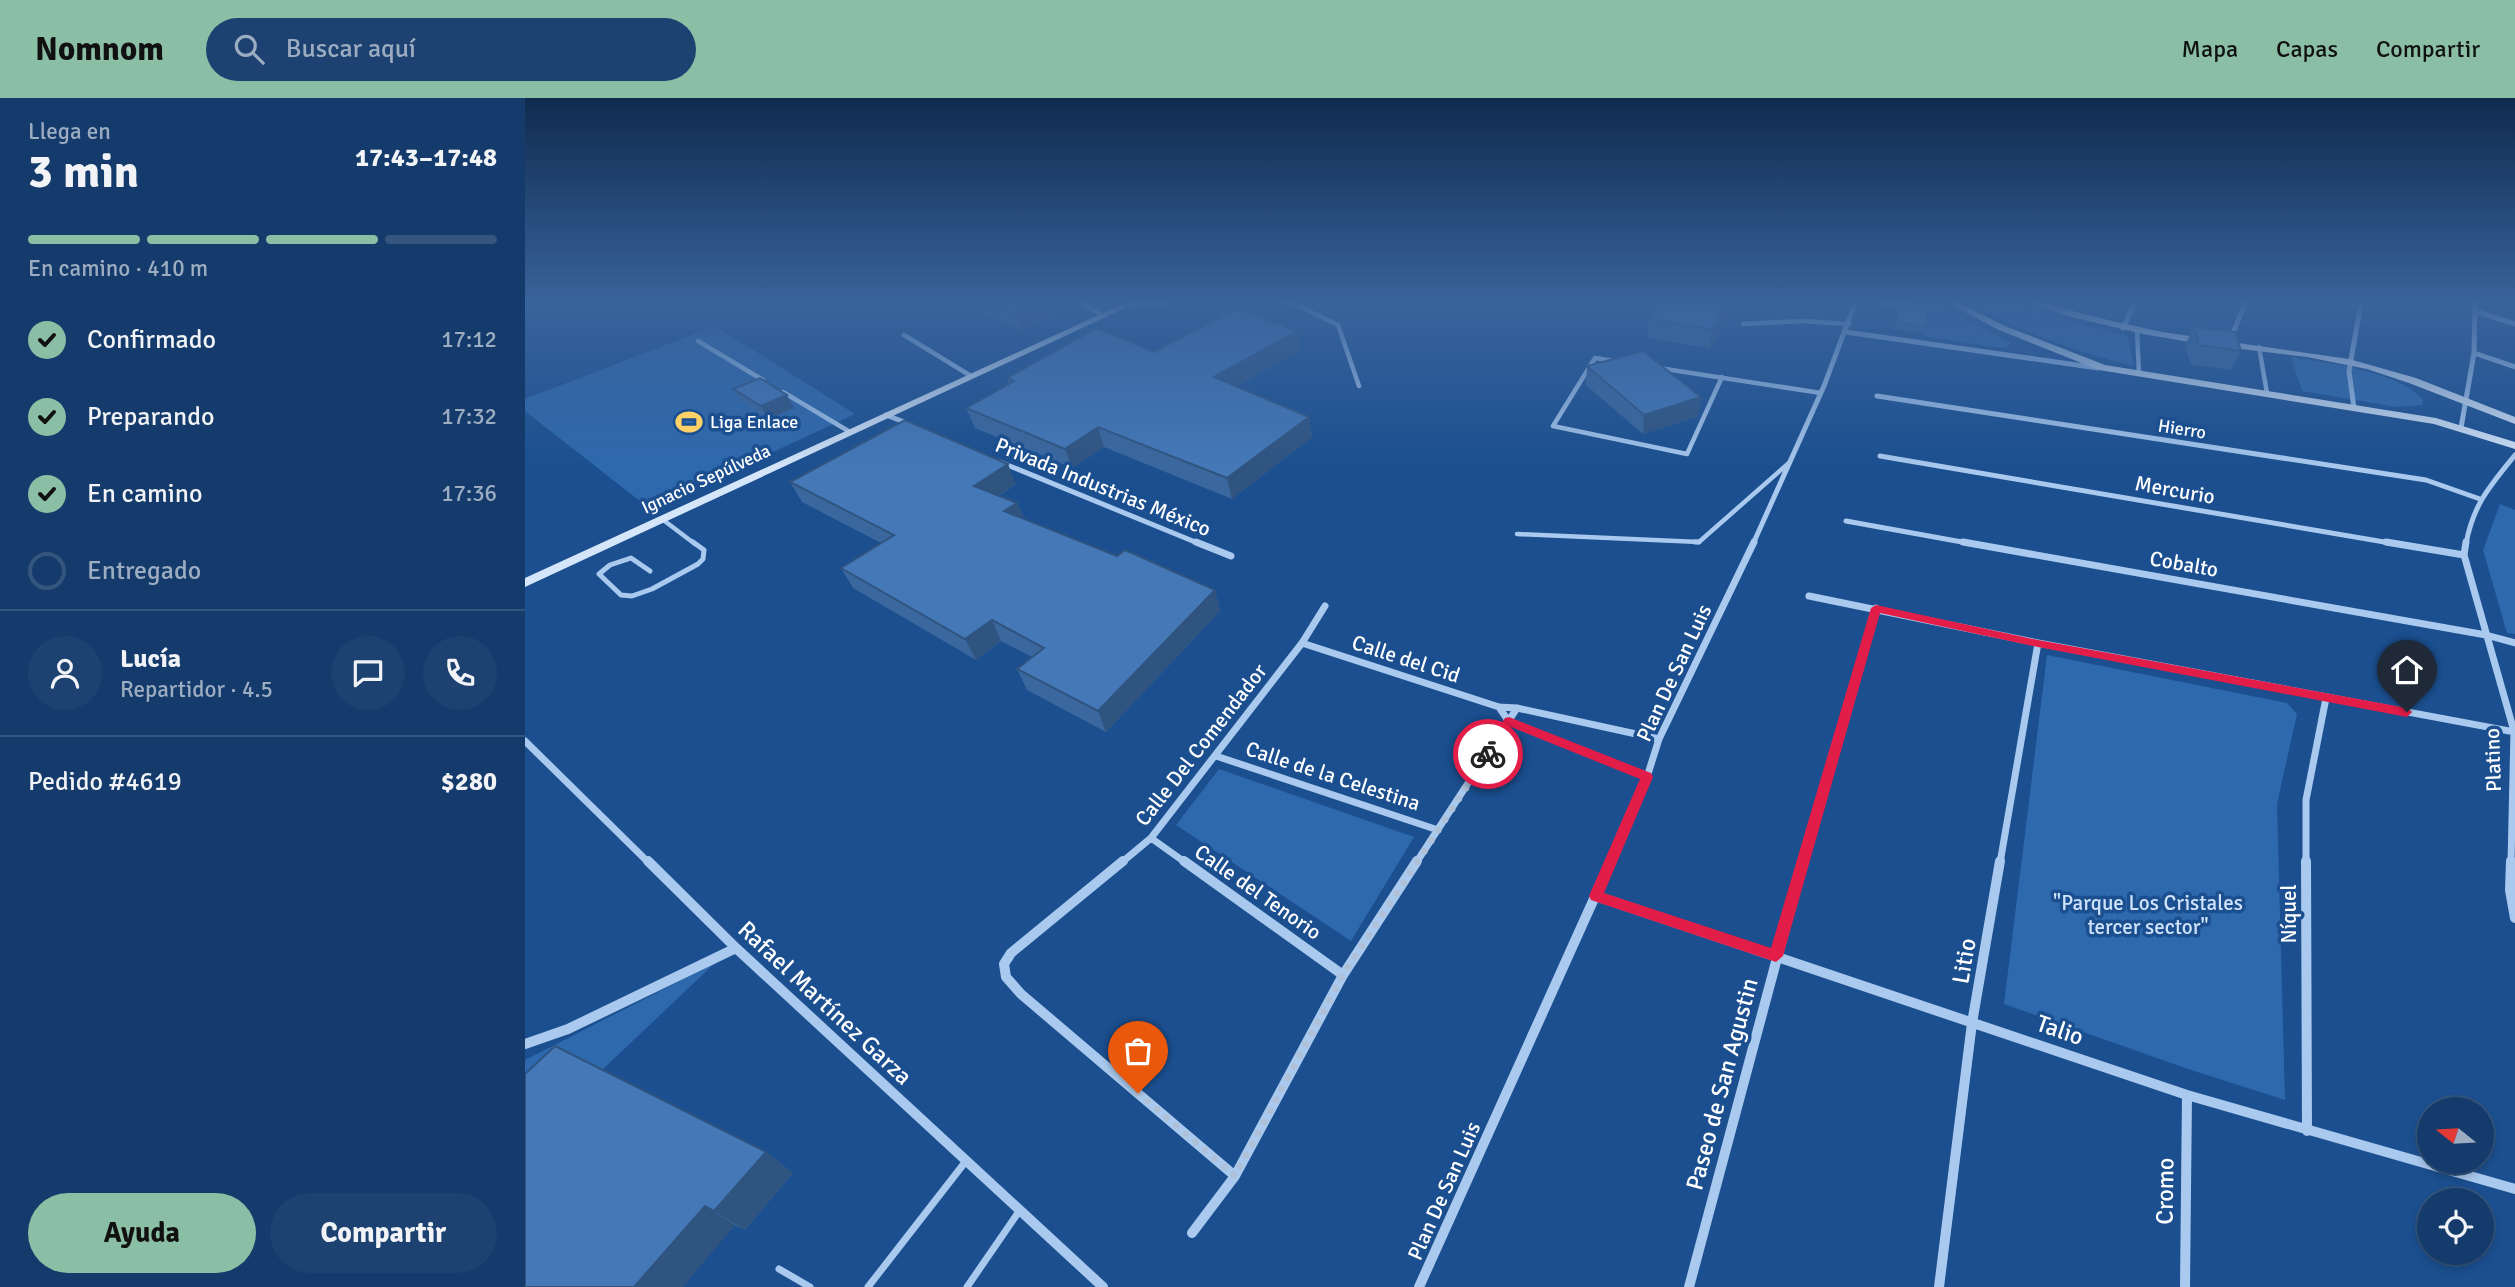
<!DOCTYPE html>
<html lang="es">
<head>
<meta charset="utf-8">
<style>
  body { margin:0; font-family:Signika,sans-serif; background:#1d4271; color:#f1f3f6; height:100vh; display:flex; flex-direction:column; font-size:26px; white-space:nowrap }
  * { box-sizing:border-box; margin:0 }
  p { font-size:23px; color:#9dadc1 }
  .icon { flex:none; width:38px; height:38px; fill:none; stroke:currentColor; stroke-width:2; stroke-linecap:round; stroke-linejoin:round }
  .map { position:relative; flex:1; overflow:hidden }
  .drawer { display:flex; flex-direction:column; background:#143b6b; width:525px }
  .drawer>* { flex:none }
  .needle { width:46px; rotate:288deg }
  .fabs { position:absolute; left:1892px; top:999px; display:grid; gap:14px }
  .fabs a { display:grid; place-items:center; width:77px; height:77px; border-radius:50%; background:#143b6b; box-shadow:0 4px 10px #0003,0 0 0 2px #33557e; font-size:35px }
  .pin { position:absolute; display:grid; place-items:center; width:60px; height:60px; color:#fff; margin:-72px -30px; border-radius:50% 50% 50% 0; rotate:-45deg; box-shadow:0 0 7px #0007 }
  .pin .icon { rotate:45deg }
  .courier { position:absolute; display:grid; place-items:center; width:70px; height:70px; margin:-35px; border:5px solid #e11d48; border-radius:50%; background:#fff; color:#222; box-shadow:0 2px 9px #0007 }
  .head em { font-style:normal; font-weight:700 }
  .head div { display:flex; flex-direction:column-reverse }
  .head { display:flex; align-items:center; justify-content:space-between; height:119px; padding:0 28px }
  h1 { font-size:46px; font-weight:700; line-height:52px }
  .bar { display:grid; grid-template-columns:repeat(4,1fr); gap:10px 7px; align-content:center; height:84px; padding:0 28px }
  .bar i { height:9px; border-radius:5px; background:#33557e }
  .bar .active { background:#8abfa5 }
  .bar p { grid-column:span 4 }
  .line { display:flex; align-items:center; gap:18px; padding:0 28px; border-top:2px solid #33557e }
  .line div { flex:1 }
  .round { display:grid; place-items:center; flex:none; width:74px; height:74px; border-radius:37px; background:#1d4271 }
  ol { padding:0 28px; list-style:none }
  li { display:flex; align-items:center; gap:21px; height:77px }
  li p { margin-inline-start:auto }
  li .icon { padding:7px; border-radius:50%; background:#8abfa5; color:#111; stroke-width:4 }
  li:last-child { color:#9dadc1 }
  li i { width:38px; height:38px; border:4px solid #33557e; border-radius:50% }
  .cta { display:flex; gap:14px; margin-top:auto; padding:14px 28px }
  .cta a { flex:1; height:80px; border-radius:42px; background:#8abfa5; color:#111; font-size:28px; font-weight:700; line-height:80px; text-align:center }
  .cta a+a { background:#1d4271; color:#f1f3f6 }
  header { display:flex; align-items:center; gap:42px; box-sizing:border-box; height:98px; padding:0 35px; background:#8abfa5; color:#111 }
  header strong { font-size:33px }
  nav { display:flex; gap:38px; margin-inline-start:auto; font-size:24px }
  .search { width:490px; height:63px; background:#1d4271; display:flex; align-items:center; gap:18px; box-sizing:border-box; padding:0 24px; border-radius:38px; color:#9dadc1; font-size:26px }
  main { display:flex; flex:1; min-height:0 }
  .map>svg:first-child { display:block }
  .green { fill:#2e69ad }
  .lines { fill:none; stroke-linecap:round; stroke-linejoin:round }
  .lane-far2 { stroke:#a9c9ee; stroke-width:4.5 }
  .lane-far1 { stroke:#a9c9ee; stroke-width:5 }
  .lane { stroke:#a9c9ee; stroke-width:7 }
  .street-far2 { stroke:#a9c9ee; stroke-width:5 }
  .street-far1 { stroke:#a9c9ee; stroke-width:7 }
  .street { stroke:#a9c9ee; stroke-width:10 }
  .secondary { fill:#d6e6fa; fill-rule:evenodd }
  .wall { fill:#3a679d }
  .shaded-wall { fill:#305480 }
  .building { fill:#4478b7; stroke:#305480; stroke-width:2 }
  .route { fill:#e11d48 }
  .done { stroke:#afc1d8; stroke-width:7; stroke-dasharray:0 12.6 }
  .labels { text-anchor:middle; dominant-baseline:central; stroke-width:7; stroke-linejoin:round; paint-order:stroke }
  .far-poi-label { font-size:18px; fill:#fff; stroke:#1b4f8f; text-anchor:start }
  .far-street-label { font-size:18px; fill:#fff; stroke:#1b4f8f }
  .street-label { font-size:21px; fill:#fff; stroke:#1b4f8f }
  .park-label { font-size:21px; fill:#cfe3fa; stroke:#1b4f8f }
  .near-street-label { font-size:24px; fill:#fff; stroke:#1b4f8f }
</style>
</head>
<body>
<header>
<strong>Nomnom</strong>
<div class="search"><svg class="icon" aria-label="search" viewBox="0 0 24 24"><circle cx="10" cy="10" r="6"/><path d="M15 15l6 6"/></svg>Buscar aquí</div>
<nav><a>Mapa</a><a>Capas</a><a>Compartir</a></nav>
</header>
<main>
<section class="drawer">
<div class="head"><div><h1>3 min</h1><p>Llega en</p></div><em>17:43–17:48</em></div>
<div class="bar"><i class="active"></i><i class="active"></i><i class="active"></i><i></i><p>En camino · 410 m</p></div>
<ol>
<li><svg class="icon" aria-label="check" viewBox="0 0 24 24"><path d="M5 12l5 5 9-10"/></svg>Confirmado<p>17:12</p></li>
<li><svg class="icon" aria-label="check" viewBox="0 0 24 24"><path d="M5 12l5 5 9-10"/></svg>Preparando<p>17:32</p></li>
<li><svg class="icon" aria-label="check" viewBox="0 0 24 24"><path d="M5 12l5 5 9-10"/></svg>En camino<p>17:36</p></li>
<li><i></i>Entregado</li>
</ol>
<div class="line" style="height:126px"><a class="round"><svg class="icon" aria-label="person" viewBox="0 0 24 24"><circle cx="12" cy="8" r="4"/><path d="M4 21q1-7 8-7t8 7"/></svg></a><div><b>Lucía</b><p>Repartidor · 4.5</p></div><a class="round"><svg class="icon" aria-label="chat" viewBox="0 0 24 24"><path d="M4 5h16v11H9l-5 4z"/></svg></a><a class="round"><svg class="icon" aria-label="phone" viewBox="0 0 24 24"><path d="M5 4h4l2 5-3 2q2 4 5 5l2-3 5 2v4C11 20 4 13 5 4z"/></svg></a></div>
<div class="line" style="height:91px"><div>Pedido #4619</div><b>$280</b></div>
<div class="cta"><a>Ayuda</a><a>Compartir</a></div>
</section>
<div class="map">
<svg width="1990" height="1189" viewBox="0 0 1990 1189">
  <rect width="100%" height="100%" fill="#1b4f8f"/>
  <path class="green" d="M 1401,205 L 1409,205 L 1485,244 L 1483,249 L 1476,250 L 1399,238 Z
    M 1442,205 L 1493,205 L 1534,220 L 1603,238 L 1609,268 C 1551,254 1495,233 1442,205 Z
    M 190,228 L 330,316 L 125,411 L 0,313 L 0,301 Z
    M 1766,259 C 1801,264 1876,274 1898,302 L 1897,307 L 1871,309 L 1777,293 Z
    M 1975,406 L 1990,412 L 1990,536 L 1982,535 L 1958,452 Z
    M 1522,557 L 1762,605 L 1772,616 L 1752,706 L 1760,1002 L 1663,971 L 1479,906 Z
    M 694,671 L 889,739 L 826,843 L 651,727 Z
    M 190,865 L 0,1045 L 0,962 Z"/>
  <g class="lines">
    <path class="lane-far2" d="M 555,205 L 579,218
      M 761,205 L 770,206 L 813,227 L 834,288
      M 1353,205 L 1385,205
      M 602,207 L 642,205
      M 1218,226 L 1277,223 L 1324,226
      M 1612,232 L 1614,276
      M 379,237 L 446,278
      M 173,243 L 238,282
      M 1734,249 L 1742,295
      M 1090,263 L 1070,260 L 1028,328 L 1162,356 L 1197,279
      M 1134,270 L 1296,295
      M 258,294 L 325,334
      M 137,421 L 170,446
      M 992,436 L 1174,444 L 1265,364"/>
    <path class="lane-far1" d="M 1170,444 L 1174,444
      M 125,473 L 106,460 L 85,467 L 74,476 L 96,497 L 107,498 L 127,491 L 173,466 L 178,461 L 179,452 L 168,444"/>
    <path class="lane" d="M 254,1171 L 285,1189
      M 343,1189 L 441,1063
      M 442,1189 L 495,1112"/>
    <path class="street-far2" d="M 1950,213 L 1990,226
      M 1598,230 L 1610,205
      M 1321,234 L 1573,270
      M 1706,240 L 1720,205
      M 1949,255 L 1990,269
      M 1352,298 L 1901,382 L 1955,401
      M 1829,310 L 1824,273 L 1836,205
      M 361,317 L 387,327
      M 1936,330 L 1949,255 L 1950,205
      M 1355,358 L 1871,446
      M 475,364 L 675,446
      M 1321,423 L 1448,446
      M 1228,446 L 1299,288 L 1330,205
      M 1941,446 C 1948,406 1966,387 1990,357"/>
    <path class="street-far1" d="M 671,444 L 706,458
      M 1438,444 L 1961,537 L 1990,545
      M 1861,444 L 1939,457
      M 1941,444 L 1939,457 L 1989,633 L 1986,765
      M 1284,498 L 1513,545 L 1990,634
      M 777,545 L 974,609 L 992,610 L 1134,641
      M 974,609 L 984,624 L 1122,679
      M 0,643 L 124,765
      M 691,658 L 913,732
      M 626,740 L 661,765
      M 596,765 L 626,740 L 777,545 L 800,508
      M 891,765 L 992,610
      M 1085,765 L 1122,679 L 1134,641 L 1229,444
      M 1278,765 L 1351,510
      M 1475,765 L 1513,545
      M 1781,765 L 1781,702 L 1801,600"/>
    <path class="street" d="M 123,763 L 211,850 L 578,1189
      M 598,763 L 486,855 L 479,866 L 481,879 L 496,896 L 710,1078
      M 659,763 L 818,877
      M 1781,763 L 1782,1033
      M 1986,763 L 1985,792 L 1990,820
      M 1071,798 L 1662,997 L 1990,1091
      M 0,946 L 43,931 L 211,850
      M 667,1135 L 710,1078 L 818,877 L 892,763
      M 894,1189 L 1086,763
      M 1164,1189 L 1278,763
      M 1414,1189 L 1447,925 L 1475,763
      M 1660,1189 L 1662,997"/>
    <path class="secondary" d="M 600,205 L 611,205 L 0,489 L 0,480 Z
      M 1423,205 L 1434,205 L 1480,228 L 1580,267 L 1911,320 L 1990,344 L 1990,351 L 1909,326 L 1574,272 L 1474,232 Z
      M 1505,205 L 1518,205 L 1583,222 L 1637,234 L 1824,261 L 1891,280 L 1990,319 L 1990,326 L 1884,285 L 1842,271 L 1782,259 L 1676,246 L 1618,236 L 1543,218 Z"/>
  </g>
  <path class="wall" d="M 438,205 L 524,205 L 528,217 L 495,232 Z
    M 1134,205 L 1209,205 L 1208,209 L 1185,251 L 1122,239 L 1124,220 Z
    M 1375,206 L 1401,228 L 1399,235 L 1369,231 Z
    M 1669,229 L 1716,253 L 1706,272 L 1665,266 L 1660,247 Z
    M 772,233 L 775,252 L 711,289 L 784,319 L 787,339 L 707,401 L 579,349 L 547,370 L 450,330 L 441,310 L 484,286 L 482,280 L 629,254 Z
    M 1062,268 L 1174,318 L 1118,336 L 1061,287 Z
    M 208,291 L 269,310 L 244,321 L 216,304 Z
    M 265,384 L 491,386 L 474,398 L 492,405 L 499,421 L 592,458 L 690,492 L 695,513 L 581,634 L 502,592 L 492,571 L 507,559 L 476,543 L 451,562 L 328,490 L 316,470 L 356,445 L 277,404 Z
    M 241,1054 L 268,1075 L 220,1132 L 210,1127 L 0,1189 Z"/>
  <path class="shaded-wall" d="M 0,205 L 33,205 L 0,214 Z
    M 509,205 L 524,205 L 528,217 L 495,232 L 488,214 Z
    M 1203,205 L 1209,205 L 1208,209 L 1185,251 L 1187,232 Z
    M 772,233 L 775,252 L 693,299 L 689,279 Z
    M 262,297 L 269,310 L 244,321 L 236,308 Z
    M 1176,299 L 1174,318 L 1118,336 L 1119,317 Z
    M 784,319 L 787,339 L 707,401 L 702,380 Z
    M 573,329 L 579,349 L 547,370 L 540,351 Z
    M 483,366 L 491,386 L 458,408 L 449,388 Z
    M 492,405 L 501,425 L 479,413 Z
    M 690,492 L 695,513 L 581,634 L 573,613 Z
    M 467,522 L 476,543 L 451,562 L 440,541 Z
    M 241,1054 L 268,1075 L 220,1132 L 189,1113 Z
    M 180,1108 L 210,1127 L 158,1189 L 109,1189 Z"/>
  <path class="building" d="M 469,205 L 509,205 L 488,214 Z
    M 1134,205 L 1203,205 L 1187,232 L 1124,220 Z
    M 1375,206 L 1403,209 L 1401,228 L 1370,224 Z
    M 712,211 L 772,233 L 689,279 L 784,319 L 702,380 L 573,329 L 540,351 L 441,310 L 489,283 L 482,280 L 572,230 L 629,254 Z
    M 1669,229 L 1710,234 L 1716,253 L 1674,247 Z
    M 1118,253 L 1176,299 L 1119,317 L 1062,268 Z
    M 235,280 L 262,297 L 236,308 L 208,291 Z
    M 380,322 L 483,366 L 449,388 L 492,405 L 479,413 L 592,458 L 600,452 L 690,492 L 573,613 L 492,571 L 519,550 L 467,522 L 440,541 L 316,470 L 369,437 L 265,384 Z
    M 30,948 L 241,1054 L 189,1113 L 180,1108 L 109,1189 L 0,1189 L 0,976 Z"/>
  <linearGradient id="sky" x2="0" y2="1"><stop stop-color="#0f2b4f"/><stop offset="0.55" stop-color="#39639b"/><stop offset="1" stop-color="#39639b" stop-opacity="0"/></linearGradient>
  <rect width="1990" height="371" fill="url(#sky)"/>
  <path class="route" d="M 1351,507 L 1513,542 L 1882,610 L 1887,614 L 1882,619 L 1513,549 L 1355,515 L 1258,858 L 1251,864 L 1066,802 L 1064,798 L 1115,681 L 986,629 L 967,659 L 963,660 L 957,656 L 980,620 L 984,619 L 1126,675 L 1128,679 L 1079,795 L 1246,850 L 1346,510 Z"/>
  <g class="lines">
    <path class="done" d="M 613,995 L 710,1078 L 818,877 L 963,656"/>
  </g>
  <defs>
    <g id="stadium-bare" transform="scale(2.1)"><path d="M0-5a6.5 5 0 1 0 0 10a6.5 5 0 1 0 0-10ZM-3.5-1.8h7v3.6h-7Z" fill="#ffd166" stroke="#1b4f8f" stroke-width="2.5" paint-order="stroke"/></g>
  </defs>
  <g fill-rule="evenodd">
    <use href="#stadium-bare" x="164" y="324"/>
  </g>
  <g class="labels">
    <g class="far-poi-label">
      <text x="185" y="324">Liga Enlace</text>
    </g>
    <g class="far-street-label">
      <text transform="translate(1657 331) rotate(9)">Hierro</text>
      <text transform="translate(181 381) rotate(-25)">Ignacio Sepúlveda</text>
    </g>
    <g class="street-label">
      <text transform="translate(578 389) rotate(22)">Privada Industrias México</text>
      <text transform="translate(1650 392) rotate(10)">Mercurio</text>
      <text transform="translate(1659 466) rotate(10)">Cobalto</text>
      <text transform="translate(881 561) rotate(18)">Calle del Cid</text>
      <text transform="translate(1149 575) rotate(-65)">Plan De San Luis</text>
      <text transform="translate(676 647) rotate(-52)">Calle Del Comendador</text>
      <text transform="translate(1968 662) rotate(-92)">Platino</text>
      <text transform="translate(808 678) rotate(18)">Calle de la Celestina</text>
      <text transform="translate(733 794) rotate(35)">Calle del Tenorio</text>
      <text transform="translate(1764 816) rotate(-90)">Níquel</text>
      <text transform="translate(919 1093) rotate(-66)">Plan De San Luis</text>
    </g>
    <g class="park-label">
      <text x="1623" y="805">"Parque Los Cristales<tspan x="1623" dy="24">tercer sector"</tspan></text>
    </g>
    <g class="near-street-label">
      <text transform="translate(1439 863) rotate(-80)">Litio</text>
      <text transform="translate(300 905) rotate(43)">Rafael Martínez Garza</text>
      <text transform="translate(1535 932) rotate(19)">Talio</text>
      <text transform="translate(1197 986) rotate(-75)">Paseo de San Agustin</text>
      <text transform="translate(1640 1093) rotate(-89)">Cromo</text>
    </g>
  </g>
</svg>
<div class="fabs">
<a><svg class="needle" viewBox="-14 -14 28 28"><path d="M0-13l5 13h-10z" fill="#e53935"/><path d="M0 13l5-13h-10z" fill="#9dadc1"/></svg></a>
<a><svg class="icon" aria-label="locate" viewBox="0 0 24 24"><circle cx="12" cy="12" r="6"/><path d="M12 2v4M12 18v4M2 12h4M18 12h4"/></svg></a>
</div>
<div class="pin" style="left:613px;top:995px;background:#ea580c"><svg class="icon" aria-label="bag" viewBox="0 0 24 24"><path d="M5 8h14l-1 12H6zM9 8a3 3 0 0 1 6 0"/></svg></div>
<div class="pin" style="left:1882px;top:614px;background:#1f2937"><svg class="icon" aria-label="home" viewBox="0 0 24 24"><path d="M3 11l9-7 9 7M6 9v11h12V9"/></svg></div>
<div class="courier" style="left:963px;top:656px"><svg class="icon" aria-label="bike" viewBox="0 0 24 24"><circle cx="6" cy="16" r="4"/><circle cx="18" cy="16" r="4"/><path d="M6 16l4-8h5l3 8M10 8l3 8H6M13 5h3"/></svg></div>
</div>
</main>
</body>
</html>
